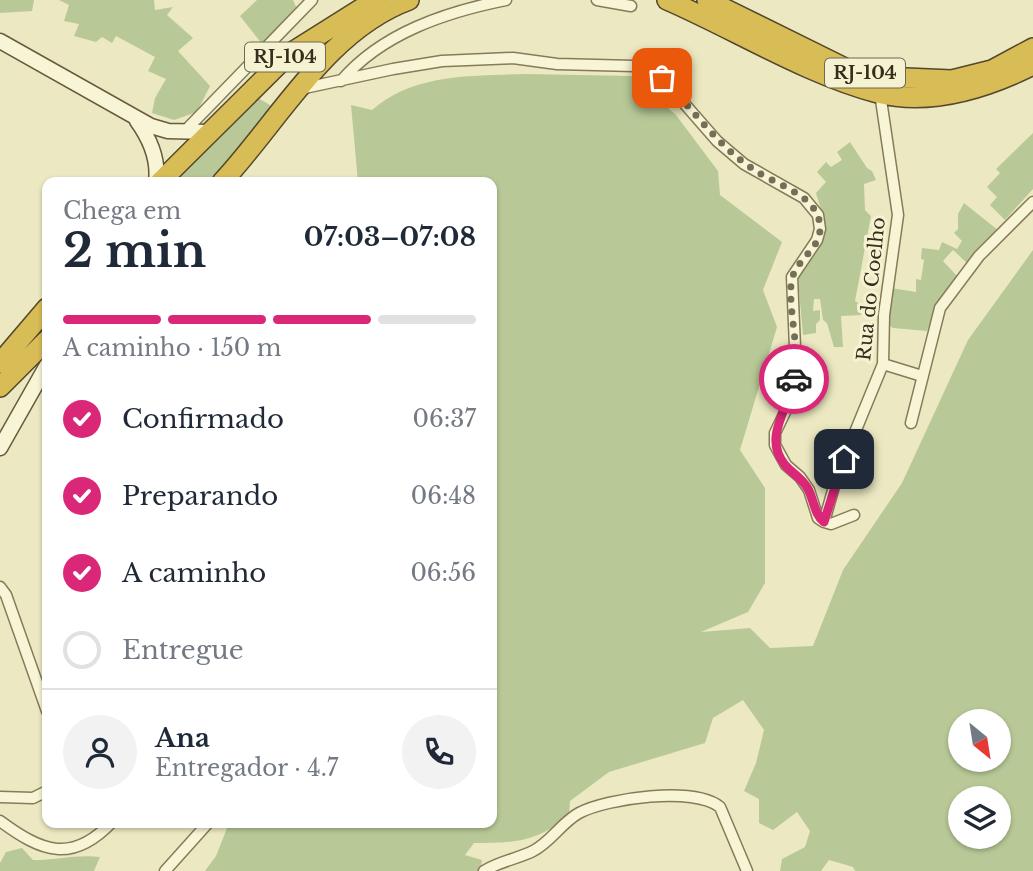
<!DOCTYPE html>
<html lang="pt">
<head>
<meta charset="utf-8">
<style>
  body { margin:0; font-family:"Libre Baskerville",serif; background:#f2f2f3; color:#1f2937; height:100vh; display:flex; flex-direction:column; font-size:26px; white-space:nowrap }
  * { box-sizing:border-box; margin:0 }
  p { font-size:23px; color:#747a83 }
  .icon { flex:none; width:38px; height:38px; fill:none; stroke:currentColor; stroke-width:2; stroke-linecap:round; stroke-linejoin:round }
  .map { position:relative; flex:1; overflow:hidden }
  .sheet { position:absolute; left:42px; top:177px; width:455px; height:651px; display:flex; flex-direction:column; background:#fff; border-radius:14px; box-shadow:0 2px 5px #0004 }
  .sheet>* { flex:none }
  .needle { width:46px; rotate:150deg }
  .tools { position:absolute; left:948px; top:709px; display:grid; gap:14px }
  .tools a { display:grid; place-items:center; width:63px; height:63px; border-radius:50%; background:#fff; box-shadow:0 2px 5px #0004; font-size:35px }
  .pin { position:absolute; display:grid; place-items:center; width:60px; height:60px; color:#fff; margin:-30px; border-radius:14px; box-shadow:0 4px 10px #0006 }
  .courier { position:absolute; display:grid; place-items:center; width:70px; height:70px; margin:-35px; border:5px solid #db2777; border-radius:50%; background:#fff; color:#222; box-shadow:0 2px 9px #0007 }
  .headline em { font-style:normal; font-weight:700 }
  .headline div { display:flex; flex-direction:column-reverse }
  .headline { display:flex; align-items:center; justify-content:space-between; height:119px; padding:0 21px }
  h1 { font-size:46px; font-weight:700; line-height:52px }
  .bar { display:grid; grid-template-columns:repeat(4,1fr); gap:10px 7px; align-content:center; height:84px; padding:0 21px }
  .bar i { height:9px; border-radius:5px; background:#e0e1e3 }
  .bar .active { background:#db2777 }
  .bar p { grid-column:span 4 }
  .line { display:flex; align-items:center; gap:18px; padding:0 21px; border-top:2px solid #e0e1e3 }
  .line div { flex:1 }
  .round { display:grid; place-items:center; flex:none; width:74px; height:74px; border-radius:37px; background:#f2f2f3 }
  ol { padding:0 21px; list-style:none }
  li { display:flex; align-items:center; gap:21px; height:77px }
  li p { margin-inline-start:auto }
  li .icon { padding:7px; border-radius:50%; background:#db2777; color:#fff; stroke-width:4 }
  li:last-child { color:#747a83 }
  li i { width:38px; height:38px; border:4px solid #e0e1e3; border-radius:50% }
  .map>svg:first-child { display:block }
  .green { fill:#b8c997; fill-rule:evenodd }
  .lines { fill:none; stroke-linecap:round; stroke-linejoin:round }
  .street-casing { stroke:#857b5a; stroke-width:13 }
  .secondary-casing { stroke:#675b3d; stroke-width:17 }
  .highway-casing { stroke:#53472e; stroke-width:22 }
  .street { stroke:#f7f5d5; stroke-width:10 }
  .secondary { stroke:#f7f5d5; stroke-width:14 }
  .highway { stroke:#d8bc55; stroke-width:19 }
  .done { stroke:#756f57; stroke-width:7; stroke-dasharray:0 12.6 }
  .route { stroke:#db2777; stroke-width:9 }
  .labels { text-anchor:middle; dominant-baseline:central; stroke-width:6; stroke-linejoin:round; paint-order:stroke }
  .shield { fill:#f4f2d1; stroke:#6e6954; stroke-width:2 }
  .shield-label { font-size:18px; font-weight:bold; fill:#352e1e }
  .street-label { font-size:19px; fill:#352e1e; stroke:#f4f2d1 }
</style>
</head>
<body>
<div class="map">
<svg width="1033" height="871" viewBox="0 0 1033 871">
  <rect width="100%" height="100%" fill="#ece9c2"/>
  <path class="green" d="M 0,0 L 34,0 L 32,11 L 0,13 Z
    M 59,0 L 154,0 L 155,10 L 173,7 L 167,15 L 193,38 L 178,51 L 210,86 L 197,112 L 174,120 L 152,113 L 155,98 L 166,79 L 148,71 L 155,57 L 116,36 L 112,43 L 102,37 L 96,42 L 74,36 L 79,24 L 64,21 L 69,5 Z
    M 257,0 L 293,0 L 297,9 L 262,44 L 240,16 Z
    M 526,74 L 632,76 L 676,115 L 718,171 L 720,195 L 782,242 L 763,290 L 777,327 L 740,450 L 765,488 L 765,583 L 748,612 L 701,632 L 750,628 L 770,648 L 813,646 L 843,570 L 902,483 L 968,340 L 1033,250 L 1033,871 L 855,871 L 853,867 L 829,860 L 821,871 L 780,871 L 782,859 L 805,847 L 810,831 L 797,812 L 773,830 L 759,823 L 759,799 L 744,791 L 756,763 L 764,730 L 743,700 L 713,718 L 705,743 L 609,772 L 570,801 L 569,817 C 533,842 517,843 474,843 L 465,855 L 482,860 L 480,871 L 205,871 L 216,856 L 229,823 L 492,822 L 492,182 L 358,182 L 351,105 L 372,110 C 414,73 472,76 526,74 ZM 961,721 L 999,721 L 999,760 L 961,760 ZM 961,798 L 999,798 L 999,836 L 961,836 Z
    M 258,98 L 270,105 L 269,115 L 210,182 L 171,182 L 252,101 Z
    M 1033,133 L 1033,189 L 1005,220 L 990,205 L 997,197 L 987,187 L 1000,173 L 996,169 Z
    M 850,142 L 867,168 L 872,171 L 876,180 L 864,184 L 865,210 L 871,216 L 855,301 L 860,304 L 861,315 L 841,316 L 843,347 L 834,347 L 827,323 L 823,320 L 820,299 L 814,299 L 813,311 L 820,310 L 820,320 L 816,324 L 816,333 L 803,335 L 798,279 L 822,213 L 816,193 L 826,182 L 817,172 L 826,162 L 831,167 L 842,160 L 837,152 Z
    M 964,203 L 999,231 L 968,264 L 953,250 L 943,261 L 957,276 L 934,312 L 927,331 L 893,328 L 887,324 L 891,288 L 916,292 L 916,279 L 921,280 L 924,260 L 921,259 L 922,248 L 939,250 L 942,242 L 957,249 L 962,241 L 954,233 L 958,229 L 958,214 Z
    M 22,848 L 33,860 C 56,860 77,854 100,857 L 94,871 L 0,871 L 0,863 L 6,852 Z"/>
  <g class="lines">
    <g class="street-casing">
      <path id="street" d="M 597,0 L 631,6
        M 341,81 C 382,33 446,12 506,0
        M 300,89 L 393,69 L 442,61 L 513,58 L 557,64 L 634,66 L 662,78 L 717,141 L 744,164 L 804,198 L 818,215 L 820,229 L 817,240 L 792,277 L 796,371 L 788,406 L 775,433 L 775,445 L 786,465 L 800,477 L 809,490 L 818,518 L 824,522
        M 184,132 L 312,0
        M 883,364 L 922,376
        M 911,423 L 940,308 L 979,256 L 1033,202
        M 824,522 L 837,476 L 883,364 L 884,315 L 898,215 L 880,93
        M 824,522 L 831,524 L 854,515
        M 0,587 L 6,595 L 47,711
        M 0,797 L 33,798 L 47,791
        M 0,821 C 42,852 72,864 112,822
        M 165,871 L 209,822
        M 484,871 C 500,861 517,859 533,851 C 551,842 561,823 579,813 C 607,798 694,786 720,807 L 747,871"/>
    </g>
    <g class="secondary-casing">
      <path id="secondary" d="M 0,41 L 151,126 L 168,131 L 209,132
        M 137,121 C 150,139 159,159 156,182
        M 0,448 L 47,365"/>
    </g>
    <g class="highway-casing">
      <path id="highway" d="M 667,0 C 734,29 808,75 878,93 C 930,106 987,88 1033,65
        M 707,0 L 849,70 L 883,77 L 952,80 L 992,70 L 1033,48
        M 160,182 L 289,54 L 375,0
        M 222,182 C 279,121 327,30 409,0
        M 0,363 L 47,308
        M 0,387 L 47,340"/>
    </g>
    <use href="#street" class="street"/>
    <use href="#secondary" class="secondary"/>
    <use href="#highway" class="highway"/>
  </g>
  <g class="lines">
    <path class="done" d="M 662,78 C 694,110 718,147 756,171 C 778,186 821,196 820,229 C 820,250 793,261 791,284 C 789,316 800,347 794,379"/>
    <path class="route" d="M 794,379 C 789,409 762,437 785,465 C 793,474 802,478 808,489 C 814,500 814,514 824,522 L 844,459"/>
  </g>
  <g class="labels">
    <g class="shield">
      <rect x="245" y="42.5" width="80" height="29" rx="5"/>
      <rect x="825" y="58.5" width="80" height="29" rx="5"/>
    </g>
    <g class="shield-label">
      <text x="285" y="57">RJ-104</text>
      <text x="865" y="73">RJ-104</text>
    </g>
    <g class="street-label">
      <text transform="translate(871 289) rotate(-84)">Rua do Coelho</text>
    </g>
  </g>
</svg>
<div class="tools">
<a><svg class="needle" viewBox="-14 -14 28 28"><path d="M0-13l5 13h-10z" fill="#e53935"/><path d="M0 13l5-13h-10z" fill="#747a83"/></svg></a>
<a><svg class="icon" aria-label="layers" viewBox="0 0 24 24"><path d="M12 4l9 5-9 5-9-5zM3 14l9 5 9-5"/></svg></a>
</div>
<div class="pin" style="left:662px;top:78px;background:#ea580c"><svg class="icon" aria-label="bag" viewBox="0 0 24 24"><path d="M5 8h14l-1 12H6zM9 8a3 3 0 0 1 6 0"/></svg></div>
<div class="pin" style="left:844px;top:459px;background:#1f2937"><svg class="icon" aria-label="home" viewBox="0 0 24 24"><path d="M3 11l9-7 9 7M6 9v11h12V9"/></svg></div>
<div class="courier" style="left:794px;top:379px"><svg class="icon" aria-label="car" viewBox="0 0 24 24"><path d="M5 17H2v-5l4-1 3-4h7l3 4 3 1v5h-3M9 17h6M6 11h13"/><circle cx="7" cy="17" r="2"/><circle cx="17" cy="17" r="2"/></svg></div>
<section class="sheet">
<div class="headline"><div><h1>2 min</h1><p>Chega em</p></div><em>07:03–07:08</em></div>
<div class="bar"><i class="active"></i><i class="active"></i><i class="active"></i><i></i><p>A caminho · 150 m</p></div>
<ol>
<li><svg class="icon" aria-label="check" viewBox="0 0 24 24"><path d="M5 12l5 5 9-10"/></svg>Confirmado<p>06:37</p></li>
<li><svg class="icon" aria-label="check" viewBox="0 0 24 24"><path d="M5 12l5 5 9-10"/></svg>Preparando<p>06:48</p></li>
<li><svg class="icon" aria-label="check" viewBox="0 0 24 24"><path d="M5 12l5 5 9-10"/></svg>A caminho<p>06:56</p></li>
<li><i></i>Entregue</li>
</ol>
<div class="line" style="height:126px"><a class="round"><svg class="icon" aria-label="person" viewBox="0 0 24 24"><circle cx="12" cy="8" r="4"/><path d="M4 21q1-7 8-7t8 7"/></svg></a><div><b>Ana</b><p>Entregador · 4.7</p></div><a class="round"><svg class="icon" aria-label="phone" viewBox="0 0 24 24"><path d="M5 4h4l2 5-3 2q2 4 5 5l2-3 5 2v4C11 20 4 13 5 4z"/></svg></a></div>
</section>
</div>
</body>
</html>
